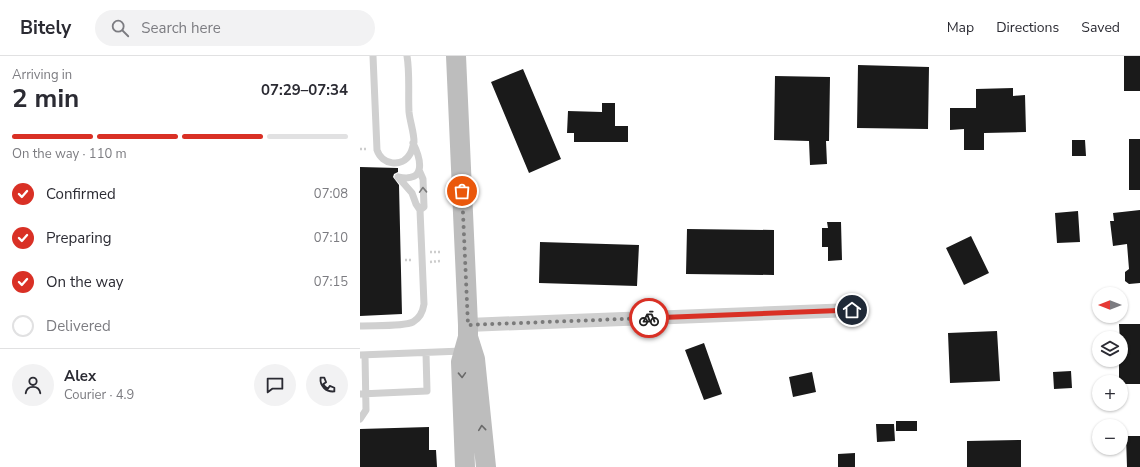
<!DOCTYPE html>
<html lang="en">
<head>
<meta charset="utf-8">
<style>
  body { margin:0; font-family:"Nunito Sans",sans-serif; background:#f2f2f3; color:#2b2b33; height:100vh; display:flex; flex-direction:column; font-size:15px; white-space:nowrap }
  * { box-sizing:border-box; margin:0 }
  p { font-size:13px; color:#7c7c81 }
  .icon { flex:none; width:22px; height:22px; fill:none; stroke:currentColor; stroke-width:2; stroke-linecap:round; stroke-linejoin:round }
  .map { position:relative; flex:1; overflow:hidden }
  .details { display:flex; flex-direction:column; background:#fff; width:360px }
  .details>* { flex:none }
  .needle { width:26px; rotate:270deg }
  .fabs { position:absolute; left:732px; top:231px; display:grid; gap:8px }
  .fabs a { display:grid; place-items:center; width:36px; height:36px; border-radius:50%; background:#fff; box-shadow:0 1px 3px #0004; font-size:20px }
  .pin { position:absolute; display:grid; place-items:center; width:34px; height:34px; color:#fff; margin:-17px; border:2px solid #fff; border-radius:50%; box-shadow:0 1px 4px #0007 }
  .courier { position:absolute; display:grid; place-items:center; width:40px; height:40px; margin:-20px; border:3px solid #d93025; border-radius:50%; background:#fff; color:#222; box-shadow:0 1px 5px #0007 }
  .overview em { font-style:normal; font-weight:700 }
  .overview div { display:flex; flex-direction:column-reverse }
  .overview { display:flex; align-items:center; justify-content:space-between; height:68px; padding:0 12px }
  h1 { font-size:26px; font-weight:700; line-height:30px }
  .bar { display:grid; grid-template-columns:repeat(4,1fr); gap:6px 4px; align-content:center; height:48px; padding:0 12px }
  .bar i { height:5px; border-radius:3px; background:#e1e1e2 }
  .bar .active { background:#d93025 }
  .bar p { grid-column:span 4 }
  .line { display:flex; align-items:center; gap:10px; padding:0 12px; border-top:1px solid #e1e1e2 }
  .line div { flex:1 }
  .round { display:grid; place-items:center; flex:none; width:42px; height:42px; border-radius:21px; background:#f2f2f3 }
  ol { padding:0 12px; list-style:none }
  li { display:flex; align-items:center; gap:12px; height:44px }
  li p { margin-inline-start:auto }
  li .icon { padding:4px; border-radius:50%; background:#d93025; color:#fff; stroke-width:4 }
  li:last-child { color:#7c7c81 }
  li i { width:22px; height:22px; border:2px solid #e1e1e2; border-radius:50% }
  header { display:flex; align-items:center; gap:24px; box-sizing:border-box; height:56px; padding:0 20px; background:#fff; border-bottom:1px solid #e1e1e2 }
  header strong { font-size:19px }
  nav { display:flex; gap:22px; margin-inline-start:auto; font-size:14px }
  .search { width:280px; height:36px; background:#f2f2f3; display:flex; align-items:center; gap:10px; box-sizing:border-box; padding:0 14px; border-radius:22px; color:#7c7c81; font-size:15px }
  main { display:flex; flex:1; min-height:0 }
  .map>svg:first-child { display:block }
  .building { fill:#1a1a1a }
  .lines { fill:none; stroke-linecap:round; stroke-linejoin:round }
  .path { stroke:#cdcdcd; stroke-width:2.5; stroke-dasharray:2 2; stroke-linecap:butt }
  .lane { stroke:#d0d0d0; stroke-width:7 }
  .street { stroke:#d0d0d0; stroke-width:14 }
  .secondary { stroke:#bdbdbd; stroke-width:20 }
  .oneway { stroke:#7a7a7a }
  .oneway2 { stroke:#6a6a6a }
  .done { stroke:#7a7a7a; stroke-width:4; stroke-dasharray:0 7.2 }
  .route { stroke:#d93025; stroke-width:5 }
</style>
</head>
<body>
<header>
<strong>Bitely</strong>
<div class="search"><svg class="icon" aria-label="search" viewBox="0 0 24 24"><circle cx="10" cy="10" r="6"/><path d="M15 15l6 6"/></svg>Search here</div>
<nav><a>Map</a><a>Directions</a><a>Saved</a></nav>
</header>
<main>
<section class="details">
<div class="overview"><div><h1>2 min</h1><p>Arriving in</p></div><em>07:29–07:34</em></div>
<div class="bar"><i class="active"></i><i class="active"></i><i class="active"></i><i></i><p>On the way · 110 m</p></div>
<ol>
<li><svg class="icon" aria-label="check" viewBox="0 0 24 24"><path d="M5 12l5 5 9-10"/></svg>Confirmed<p>07:08</p></li>
<li><svg class="icon" aria-label="check" viewBox="0 0 24 24"><path d="M5 12l5 5 9-10"/></svg>Preparing<p>07:10</p></li>
<li><svg class="icon" aria-label="check" viewBox="0 0 24 24"><path d="M5 12l5 5 9-10"/></svg>On the way<p>07:15</p></li>
<li><i></i>Delivered</li>
</ol>
<div class="line" style="height:72px"><a class="round"><svg class="icon" aria-label="person" viewBox="0 0 24 24"><circle cx="12" cy="8" r="4"/><path d="M4 21q1-7 8-7t8 7"/></svg></a><div><b>Alex</b><p>Courier · 4.9</p></div><a class="round"><svg class="icon" aria-label="chat" viewBox="0 0 24 24"><path d="M4 5h16v11H9l-5 4z"/></svg></a><a class="round"><svg class="icon" aria-label="phone" viewBox="0 0 24 24"><path d="M5 4h4l2 5-3 2q2 4 5 5l2-3 5 2v4C11 20 4 13 5 4z"/></svg></a></div>
</section>
<div class="map">
<svg width="780" height="411" viewBox="0 0 780 411">
  <rect width="100%" height="100%" fill="#fff"/>
  <path class="building" d="M 764,0 L 780,0 L 780,35 L 764,35 Z
    M 498,9 L 569,11 L 568,73 L 497,72 Z
    M 163,13 L 201,103 L 169,117 L 131,26 Z
    M 415,20 L 470,21 L 469,85 L 466,85 L 467,108 L 450,109 L 449,85 L 414,84 Z
    M 653,32 L 653,40 L 665,39 L 666,76 L 624,77 L 624,94 L 604,94 L 604,73 L 590,74 L 590,52 L 616,52 L 616,33 Z
    M 242,47 L 255,47 L 255,70 L 268,70 L 268,86 L 214,86 L 214,77 L 207,77 L 208,55 L 242,56 Z
    M 769,83 L 780,83 L 780,134 L 769,134 Z
    M 712,84 L 725,84 L 726,100 L 712,100 Z
    M 0,111 L 38,112 L 38,116 L 34,118 L 33,121 L 39,129 L 42,258 L 0,260 Z
    M 780,154 L 780,227 L 769,228 L 765,225 L 765,216 L 769,213 L 767,188 L 753,190 L 750,165 L 754,165 L 753,157 Z
    M 718,155 L 720,186 L 697,187 L 695,157 Z
    M 467,166 L 481,166 L 482,204 L 468,205 L 468,191 L 462,191 L 462,172 L 468,172 Z
    M 327,173 L 414,174 L 414,219 L 326,218 Z
    M 611,180 L 629,217 L 604,229 L 586,192 Z
    M 180,186 L 279,189 L 277,230 L 179,227 Z
    M 759,268 L 780,268 L 780,328 L 761,328 L 761,326 L 759,326 L 759,304 L 761,304 Z
    M 637,275 L 640,325 L 590,327 L 588,277 Z
    M 344,287 L 362,338 L 344,344 L 325,294 Z
    M 711,315 L 712,332 L 694,333 L 693,316 Z
    M 452,316 L 456,336 L 433,341 L 429,321 Z
    M 536,365 L 557,365 L 557,375 L 536,375 Z
    M 516,368 L 534,368 L 535,385 L 517,386 Z
    M 69,371 L 69,394 L 76,394 L 77,411 L 0,411 L 0,373 Z
    M 766,380 L 780,380 L 780,411 L 767,411 Z
    M 661,384 L 661,411 L 607,411 L 607,385 Z
    M 495,397 L 495,411 L 478,411 L 478,398 Z"/>
  <g class="lines">
    <path class="path" d="M 0,93 L 7,93
      M 70,196 L 80,196
      M 45,204 L 53,204
      M 70,206 L 80,205"/>
    <path class="lane" d="M 13,0 L 17,94 C 22,109 42,112 50,98 C 52,95 53,90 54,86 C 54,76 50,66 49,56 C 48,37 50,18 47,0
      M 59,114 L 63,123 L 64,151 L 60,154
      M 38,121 C 67,127 61,103 53,87
      M 0,270 C 13,269 42,271 53,266 C 60,262 63,255 64,248 L 60,154 L 56,148 L 52,137 L 38,121
      M 0,299 L 102,295
      M 0,338 L 67,335 L 66,297
      M 0,363 L 6,354 L 5,299"/>
    <path class="street" d="M 108,269 L 492,254"/>
    <path class="secondary" d="M 96,0 L 108,269 L 108,281 L 101,306 L 105,411
      M 108,281 L 115,303 L 126,411"/>
  </g>
  <defs><path id="oneway-chevron" d="M-2-3.5L2.5 0L-2 3.5" fill="none" stroke-width="1.6" stroke-linecap="round" stroke-linejoin="round"/></defs>
  <use class="oneway" href="#oneway-chevron" transform="translate(63 134) rotate(-92)"/>
  <g class="oneway2">
    <use href="#oneway-chevron" transform="translate(102 319) rotate(88)"/>
    <use href="#oneway-chevron" transform="translate(122 372) rotate(-96)"/>
  </g>
  <g class="lines">
    <path class="done" d="M 102,135 L 108,269 L 289,262"/>
    <path class="route" d="M 289,262 L 492,254"/>
  </g>
</svg>
<div class="fabs">
<a><svg class="needle" viewBox="-14 -14 28 28"><path d="M0-13l5 13h-10z" fill="#e53935"/><path d="M0 13l5-13h-10z" fill="#7c7c81"/></svg></a>
<a><svg class="icon" aria-label="layers" viewBox="0 0 24 24"><path d="M12 4l9 5-9 5-9-5zM3 14l9 5 9-5"/></svg></a>
<a>+</a>
<a>−</a>
</div>
<div class="pin" style="left:102px;top:135px;background:#ea580c"><svg class="icon" aria-label="bag" viewBox="0 0 24 24"><path d="M5 8h14l-1 12H6zM9 8a3 3 0 0 1 6 0"/></svg></div>
<div class="pin" style="left:492px;top:254px;background:#1f2937"><svg class="icon" aria-label="home" viewBox="0 0 24 24"><path d="M3 11l9-7 9 7M6 9v11h12V9"/></svg></div>
<div class="courier" style="left:289px;top:262px"><svg class="icon" aria-label="bike" viewBox="0 0 24 24"><circle cx="6" cy="16" r="4"/><circle cx="18" cy="16" r="4"/><path d="M6 16l4-8h5l3 8M10 8l3 8H6M13 5h3"/></svg></div>
</div>
</main>
</body>
</html>
